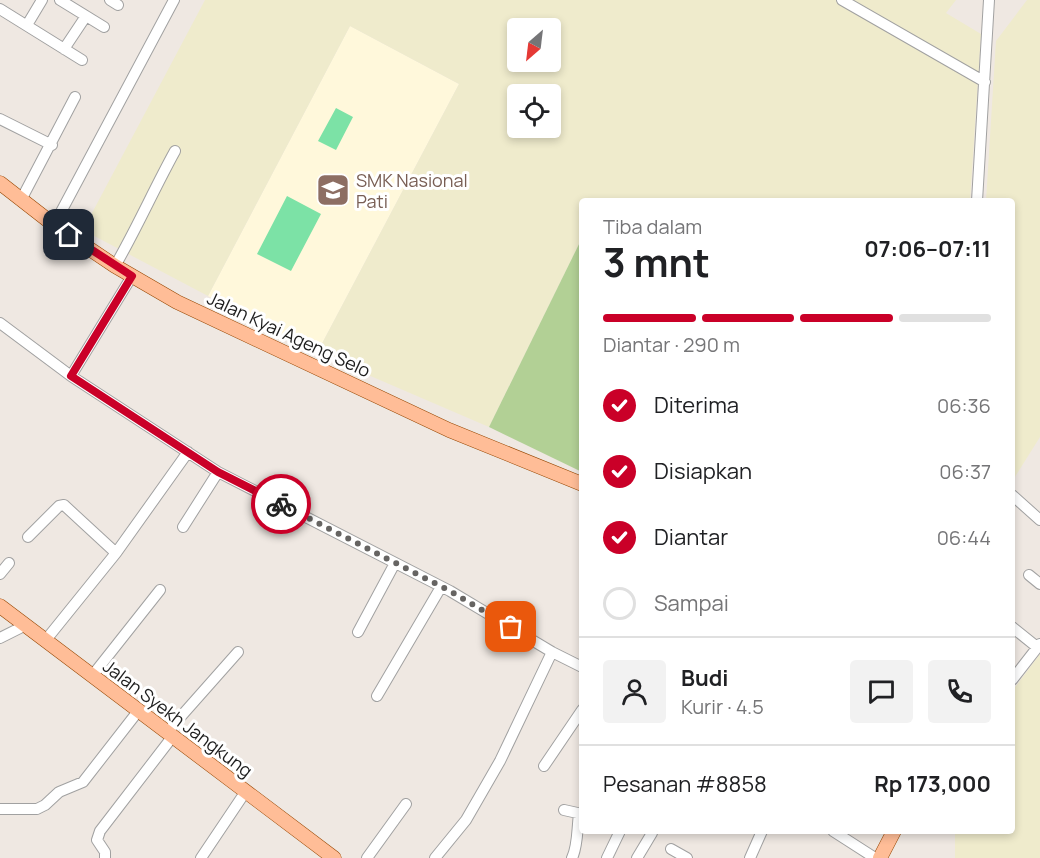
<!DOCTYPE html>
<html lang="id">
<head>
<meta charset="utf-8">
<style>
  body { margin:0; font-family:Manrope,sans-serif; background:#f2f2f2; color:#202124; height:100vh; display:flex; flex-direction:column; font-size:22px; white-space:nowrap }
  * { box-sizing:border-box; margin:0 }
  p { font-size:20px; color:#757577 }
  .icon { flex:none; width:33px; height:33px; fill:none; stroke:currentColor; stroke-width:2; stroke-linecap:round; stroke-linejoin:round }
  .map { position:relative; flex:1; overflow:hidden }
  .sheet { position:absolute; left:579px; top:198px; width:436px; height:636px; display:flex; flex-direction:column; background:#fff; border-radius:6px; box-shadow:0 3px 9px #0003 }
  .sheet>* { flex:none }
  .needle { width:39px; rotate:208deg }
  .controls { position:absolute; left:507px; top:18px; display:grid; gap:12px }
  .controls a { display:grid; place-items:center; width:54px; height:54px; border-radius:6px; background:#fff; box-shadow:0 3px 9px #0003; font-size:30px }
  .pin { position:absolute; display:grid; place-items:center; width:51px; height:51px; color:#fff; margin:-26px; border-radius:12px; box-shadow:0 3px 9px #0006 }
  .courier { position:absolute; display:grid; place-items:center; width:60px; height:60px; margin:-30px; border:4px solid #ca0028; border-radius:50%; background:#fff; color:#222; box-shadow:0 2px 8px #0007 }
  .overview em { font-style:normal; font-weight:700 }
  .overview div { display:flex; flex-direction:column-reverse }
  .overview { display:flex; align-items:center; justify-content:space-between; height:102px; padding:0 24px }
  h1 { font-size:39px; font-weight:700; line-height:45px }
  .bar { display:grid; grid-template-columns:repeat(4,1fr); gap:9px 6px; align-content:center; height:72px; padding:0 24px }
  .bar i { height:8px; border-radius:4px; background:#e0e0e0 }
  .bar .on { background:#ca0028 }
  .bar p { grid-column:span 4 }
  .line { display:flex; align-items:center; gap:15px; padding:0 24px; border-top:2px solid #e0e0e0 }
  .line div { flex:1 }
  .round { display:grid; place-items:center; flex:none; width:63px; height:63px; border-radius:6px; background:#f2f2f2 }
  ol { padding:0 24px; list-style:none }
  li { display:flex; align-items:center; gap:18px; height:66px }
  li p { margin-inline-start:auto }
  li .icon { padding:6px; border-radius:50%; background:#ca0028; color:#fff; stroke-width:4 }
  li:last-child { color:#757577 }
  li i { width:33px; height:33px; border:3px solid #e0e0e0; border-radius:50% }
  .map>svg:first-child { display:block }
  .education { fill:#fff8db }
  .farmland { fill:#efebcc; fill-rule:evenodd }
  .forest { fill:#b2d095 }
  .pitch { fill:#7ce2a6 }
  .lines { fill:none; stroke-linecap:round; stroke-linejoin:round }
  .minor-casing { stroke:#a1a1a1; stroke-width:12 }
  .major-casing { stroke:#964600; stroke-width:15 }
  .minor { stroke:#fff; stroke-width:10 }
  .major { stroke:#ffbd97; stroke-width:14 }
  .done { stroke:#666462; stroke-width:6; stroke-dasharray:0 10.8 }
  .route { stroke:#ca0028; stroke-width:8 }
  .labels { text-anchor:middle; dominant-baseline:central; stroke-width:6; stroke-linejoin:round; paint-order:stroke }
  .education-label { font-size:18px; fill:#785e54; stroke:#fff; text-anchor:start }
  .street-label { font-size:18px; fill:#1d1d1d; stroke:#fff }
</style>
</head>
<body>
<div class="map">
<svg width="1040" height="858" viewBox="0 0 1040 858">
  <rect width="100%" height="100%" fill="#efe8e2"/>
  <path class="education" d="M 350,26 L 459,84 L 317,353 L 208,296 Z"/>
  <path class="farmland" d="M 205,0 L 956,0 L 946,13 L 981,34 L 970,201 L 582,201 L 582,238 L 489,427 L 317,353 L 459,84 L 350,26 L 208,296 L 83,230 ZM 518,28 L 550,28 L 550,62 L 518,62 ZM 518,94 L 550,94 L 550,128 L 518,128 Z
    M 1027,0 L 1040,0 L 1040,437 L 1013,480 L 1012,201 L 986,201 L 996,41 Z
    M 1040,654 L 1040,858 L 955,858 L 955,831 L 1012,831 L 1013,690 Z"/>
  <path class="forest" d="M 582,238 L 582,472 L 489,427 Z"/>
  <path class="pitch" d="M 336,108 L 353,117 L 336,150 L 318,141 Z
    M 287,196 L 321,214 L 291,271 L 257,254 Z"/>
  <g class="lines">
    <g class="minor-casing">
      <path id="minor" d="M 60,0 L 104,27
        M 110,0 L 118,5
        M 842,0 L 985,82
        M 0,9 L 82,60
        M 27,25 L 42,0
        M 64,49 L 86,16
        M 0,119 L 52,145
        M 21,200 L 75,97
        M 977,201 L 989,0
        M 54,225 L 174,0
        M 115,266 C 137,228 154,189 175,151
        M 0,323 L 71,376 L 218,472 L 450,591 L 552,652 L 582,667
        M 71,376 L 132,276
        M 1012,495 L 1040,520
        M 183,527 L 218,472
        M 28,537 L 59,506 L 64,505 L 116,553 L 45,641
        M 116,553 L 188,452
        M 0,574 L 9,563
        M 1029,575 L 1040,584
        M 1012,627 L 1037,647
        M 358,632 L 395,563
        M 0,638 L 24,626
        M 92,676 L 160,590
        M 1012,680 L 1040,644
        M 377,696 L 441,587
        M 168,731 L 238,652
        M 544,766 L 582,710
        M 0,809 L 37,809 L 45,805 L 59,792 L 83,782 L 139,710
        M 564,810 L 582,814
        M 833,831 L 875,858
        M 671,849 L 687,858
        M 105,858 L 105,852 L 97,840 L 100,831 L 173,736
        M 201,858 L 246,791
        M 367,858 L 406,804
        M 435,858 L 466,820 L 500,761 L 552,652
        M 572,858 C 578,846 577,828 579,814
        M 607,858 L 620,831
        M 637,858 L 652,833
        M 750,858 L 762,831"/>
    </g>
    <g class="major-casing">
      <path id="major" d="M 0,183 L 54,225 L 115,266 L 177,302 L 449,430 L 582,484
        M 0,606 L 334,858
        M 880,858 L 894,831"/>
    </g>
    <use href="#minor" class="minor"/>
    <use href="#major" class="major"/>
  </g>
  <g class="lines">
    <path class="done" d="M 281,504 L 450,591 L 511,627"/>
    <path class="route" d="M 69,235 L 132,276 L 71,376 L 218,472 L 281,504"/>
  </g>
  <defs>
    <g id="school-square" transform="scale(1.725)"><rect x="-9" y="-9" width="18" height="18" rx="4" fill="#8d6e63" stroke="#fff"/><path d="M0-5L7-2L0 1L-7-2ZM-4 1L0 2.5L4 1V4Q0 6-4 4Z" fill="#fff"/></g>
  </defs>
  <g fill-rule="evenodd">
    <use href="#school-square" x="333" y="190"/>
  </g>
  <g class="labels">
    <g class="education-label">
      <text x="356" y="180">SMK Nasional<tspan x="356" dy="21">Pati</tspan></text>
    </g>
    <g class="street-label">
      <text transform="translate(289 334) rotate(25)">Jalan Kyai Ageng Selo</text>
      <text transform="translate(178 718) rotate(37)">Jalan Syekh Jangkung</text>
    </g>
  </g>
</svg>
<div class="controls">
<a><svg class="needle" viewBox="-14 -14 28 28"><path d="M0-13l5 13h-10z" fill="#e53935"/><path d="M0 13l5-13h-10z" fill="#757577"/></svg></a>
<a><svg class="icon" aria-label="locate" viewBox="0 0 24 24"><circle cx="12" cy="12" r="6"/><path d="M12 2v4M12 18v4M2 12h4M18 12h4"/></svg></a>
</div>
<div class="pin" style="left:511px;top:627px;background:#ea580c"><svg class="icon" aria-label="bag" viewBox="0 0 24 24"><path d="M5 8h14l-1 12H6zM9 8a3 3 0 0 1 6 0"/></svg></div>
<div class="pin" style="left:69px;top:235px;background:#1f2937"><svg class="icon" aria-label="home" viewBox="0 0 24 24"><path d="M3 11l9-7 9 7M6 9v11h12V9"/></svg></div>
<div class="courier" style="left:281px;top:504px"><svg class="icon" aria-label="bike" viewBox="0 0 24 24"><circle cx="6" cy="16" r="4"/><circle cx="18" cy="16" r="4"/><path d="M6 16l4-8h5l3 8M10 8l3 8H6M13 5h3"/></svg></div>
<section class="sheet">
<div class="overview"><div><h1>3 mnt</h1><p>Tiba dalam</p></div><em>07:06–07:11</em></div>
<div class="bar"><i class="on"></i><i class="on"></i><i class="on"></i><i></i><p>Diantar · 290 m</p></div>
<ol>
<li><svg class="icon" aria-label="check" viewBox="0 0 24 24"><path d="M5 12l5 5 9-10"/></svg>Diterima<p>06:36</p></li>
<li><svg class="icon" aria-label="check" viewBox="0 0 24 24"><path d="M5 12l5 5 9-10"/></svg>Disiapkan<p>06:37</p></li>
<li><svg class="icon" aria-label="check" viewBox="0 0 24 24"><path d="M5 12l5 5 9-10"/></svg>Diantar<p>06:44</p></li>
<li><i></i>Sampai</li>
</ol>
<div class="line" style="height:108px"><a class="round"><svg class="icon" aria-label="person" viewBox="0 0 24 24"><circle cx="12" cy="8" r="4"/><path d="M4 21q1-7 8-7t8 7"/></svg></a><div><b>Budi</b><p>Kurir · 4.5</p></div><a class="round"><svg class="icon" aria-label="chat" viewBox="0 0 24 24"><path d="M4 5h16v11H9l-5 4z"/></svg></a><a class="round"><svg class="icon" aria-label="phone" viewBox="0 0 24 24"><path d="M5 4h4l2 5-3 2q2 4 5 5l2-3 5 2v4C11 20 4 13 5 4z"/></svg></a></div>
<div class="line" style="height:78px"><div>Pesanan #8858</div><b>Rp 173,000</b></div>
</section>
</div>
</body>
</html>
